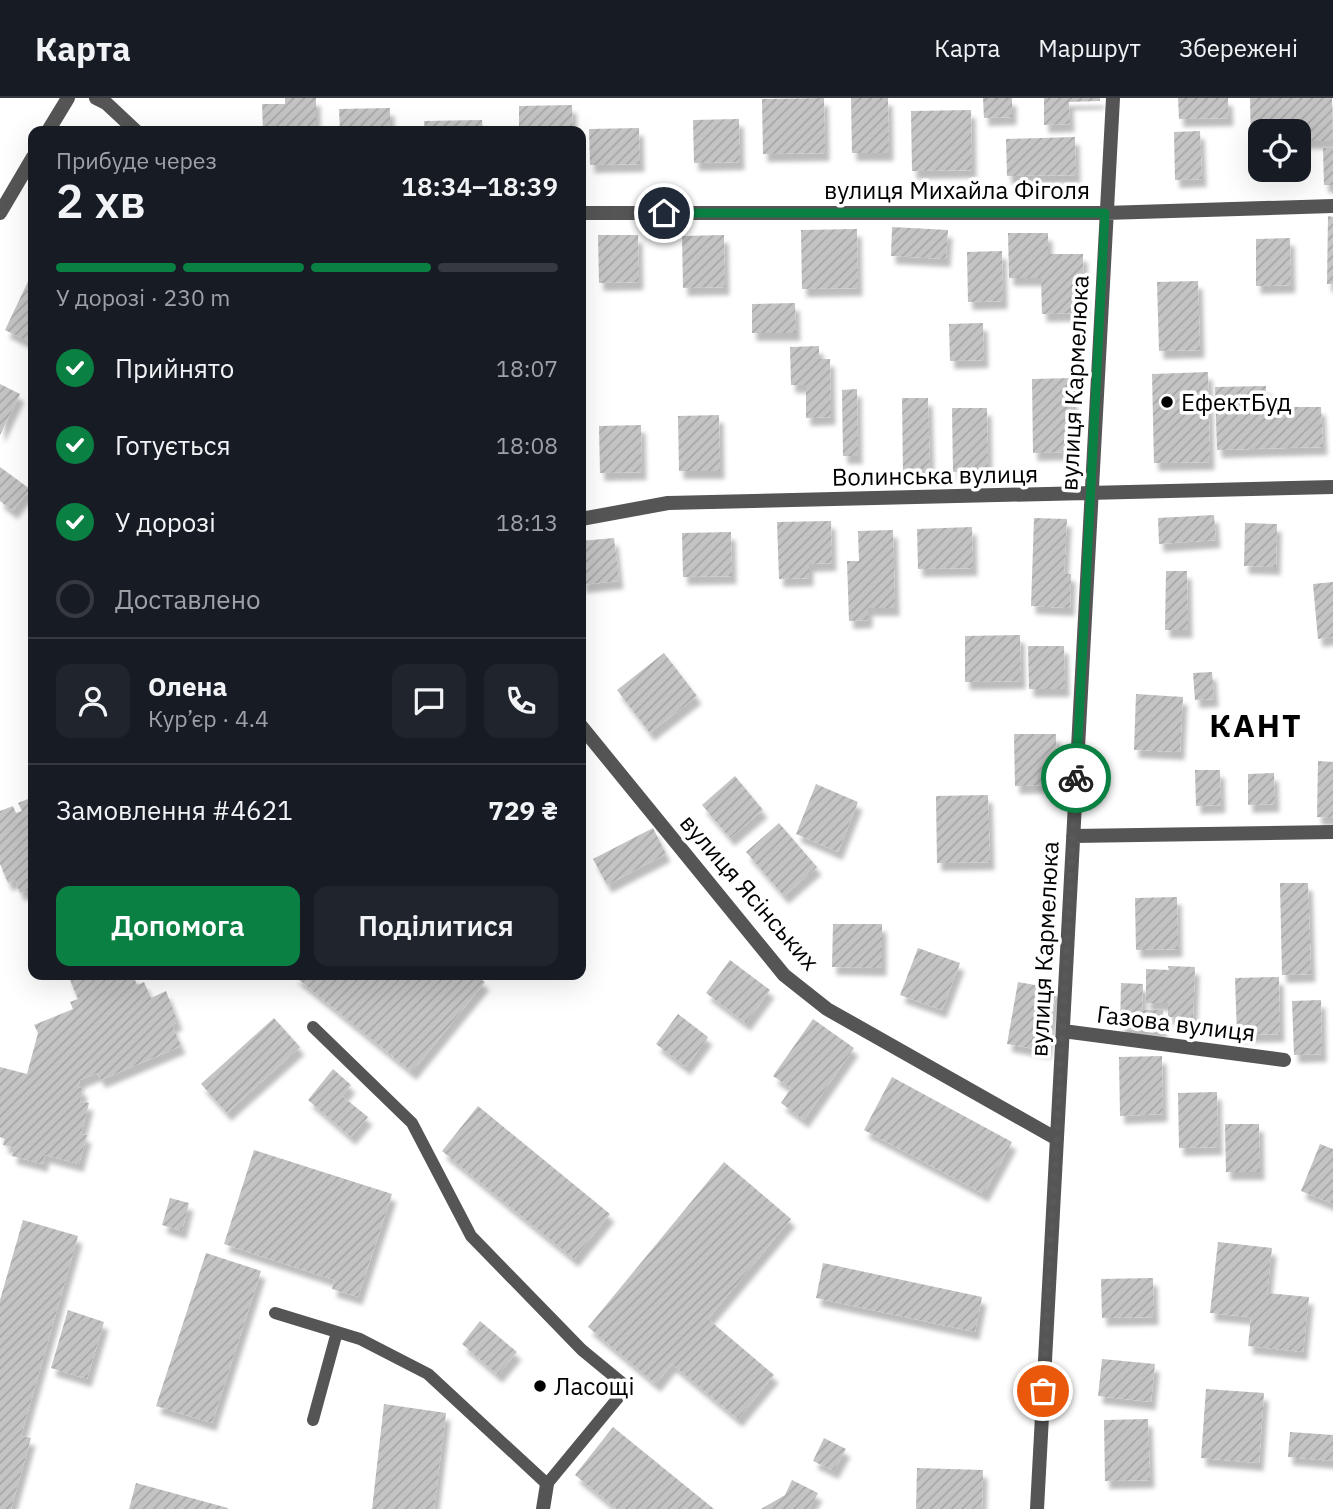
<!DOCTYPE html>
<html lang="uk">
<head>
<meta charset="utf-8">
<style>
  body { margin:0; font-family:"IBM Plex Sans",sans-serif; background:#20242c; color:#f1f3f6; height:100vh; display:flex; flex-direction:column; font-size:26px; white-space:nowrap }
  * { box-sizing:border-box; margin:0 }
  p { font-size:23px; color:#9ea1a6 }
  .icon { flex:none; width:38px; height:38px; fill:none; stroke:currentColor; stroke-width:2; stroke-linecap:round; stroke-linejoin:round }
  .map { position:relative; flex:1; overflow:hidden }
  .drawer { position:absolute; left:28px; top:28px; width:558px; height:854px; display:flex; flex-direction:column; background:#171b24; border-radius:14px; box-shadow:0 7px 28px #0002 }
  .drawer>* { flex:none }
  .buttons { position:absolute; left:1248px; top:21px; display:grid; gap:14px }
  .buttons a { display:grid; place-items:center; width:63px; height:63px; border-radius:14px; background:#171b24; box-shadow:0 7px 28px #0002; font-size:35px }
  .pin { position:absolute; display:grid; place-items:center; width:60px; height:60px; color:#fff; margin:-30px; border:4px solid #fff; border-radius:50%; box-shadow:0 2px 7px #0007 }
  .courier { position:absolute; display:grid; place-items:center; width:70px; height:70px; margin:-35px; border:5px solid #0b8043; border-radius:50%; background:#fff; color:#222; box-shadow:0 2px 9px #0007 }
  .head em { font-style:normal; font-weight:600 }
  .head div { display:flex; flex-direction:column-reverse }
  .head { display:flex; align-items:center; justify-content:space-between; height:119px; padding:0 28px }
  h1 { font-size:46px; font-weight:600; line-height:52px }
  .bar { display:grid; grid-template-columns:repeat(4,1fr); gap:10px 7px; align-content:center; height:84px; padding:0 28px }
  .bar i { height:9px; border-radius:5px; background:#363941 }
  .bar .selected { background:#0b8043 }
  .bar p { grid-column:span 4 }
  .line { display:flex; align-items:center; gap:18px; padding:0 28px; border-top:2px solid #363941 }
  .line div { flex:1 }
  .round { display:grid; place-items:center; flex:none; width:74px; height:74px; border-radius:14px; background:#20242c }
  ol { padding:0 28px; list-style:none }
  li { display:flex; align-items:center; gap:21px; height:77px }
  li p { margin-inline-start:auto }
  li .icon { padding:7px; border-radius:50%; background:#0b8043; color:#fff; stroke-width:4 }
  li:last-child { color:#9ea1a6 }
  li i { width:38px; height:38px; border:4px solid #363941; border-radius:50% }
  .button { display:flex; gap:14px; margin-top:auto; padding:14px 28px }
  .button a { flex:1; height:80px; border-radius:14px; background:#0b8043; color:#fff; font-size:28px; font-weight:600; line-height:80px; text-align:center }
  .button a+a { background:#20242c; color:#f1f3f6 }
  header { display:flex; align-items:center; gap:42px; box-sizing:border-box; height:98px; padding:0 35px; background:#171b24; border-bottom:2px solid #363941 }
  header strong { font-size:33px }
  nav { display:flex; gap:38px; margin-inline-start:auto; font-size:24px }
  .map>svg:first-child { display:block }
  .building { fill:url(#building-hatch); filter:url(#shadow) }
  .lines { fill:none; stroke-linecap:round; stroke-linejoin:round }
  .lane { stroke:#555; stroke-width:12 }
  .street { stroke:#555; stroke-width:14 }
  .done { stroke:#595959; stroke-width:7; stroke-dasharray:0 12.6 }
  .route { stroke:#0b8043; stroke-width:9 }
  .poi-dot { fill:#000; stroke:#fff; stroke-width:2.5 }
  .labels { text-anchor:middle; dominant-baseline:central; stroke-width:7; stroke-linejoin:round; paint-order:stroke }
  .street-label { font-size:24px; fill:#000; stroke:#fff }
  .poi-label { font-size:24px; fill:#000; stroke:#fff; text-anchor:start }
  .district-label { font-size:32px; font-weight:bold; letter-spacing:2px; fill:#000; stroke:#fff }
</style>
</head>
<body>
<header>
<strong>Карта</strong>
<nav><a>Карта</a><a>Маршрут</a><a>Збережені</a></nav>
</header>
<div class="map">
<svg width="1333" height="1411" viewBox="0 0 1333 1411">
  <defs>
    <pattern id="building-hatch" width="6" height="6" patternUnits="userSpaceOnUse" patternTransform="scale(1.75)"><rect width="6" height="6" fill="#c4c4c4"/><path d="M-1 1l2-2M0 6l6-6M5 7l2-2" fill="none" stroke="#a7a7a7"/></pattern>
    <filter id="shadow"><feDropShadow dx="4.5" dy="8" stdDeviation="2" flood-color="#0004"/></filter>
  </defs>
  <rect width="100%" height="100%" fill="#fff"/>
  <path class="building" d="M 285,0 L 316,0 L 316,33 L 263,33 L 262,6 L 285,6 Z
    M 824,0 L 825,55 L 763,56 L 762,1 Z
    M 851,0 L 888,0 L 889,55 L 852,55 Z
    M 983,0 L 1012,0 L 1012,19 L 984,20 Z
    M 1044,0 L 1100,0 L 1100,3 L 1069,4 L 1070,26 L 1044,27 Z
    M 1178,0 L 1228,0 L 1229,20 L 1179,21 Z
    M 1250,0 L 1332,0 L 1333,43 L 1298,43 L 1298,33 L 1260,33 L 1260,44 L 1251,44 Z
    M 572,7 L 573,33 L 519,33 L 519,8 Z
    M 390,10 L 390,33 L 340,33 L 339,11 Z
    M 971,12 L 972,72 L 912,73 L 911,13 Z
    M 739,21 L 740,64 L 694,65 L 693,22 Z
    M 482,22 L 483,33 L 425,33 L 424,23 Z
    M 639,30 L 640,66 L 590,67 L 589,31 Z
    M 1200,33 L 1202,81 L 1175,82 L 1174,34 Z
    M 1075,39 L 1076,77 L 1007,78 L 1006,41 Z
    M 1323,50 L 1333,50 L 1333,87 L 1324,87 Z
    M 1328,118 L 1333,119 L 1333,186 L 1327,186 Z
    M 892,129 L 948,132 L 946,161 L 891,158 Z
    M 857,131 L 858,190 L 802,191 L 801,132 Z
    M 1008,135 L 1048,135 L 1048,156 L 1083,156 L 1084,215 L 1042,216 L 1041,180 L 1009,180 Z
    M 598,137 L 638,137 L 639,184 L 599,185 Z
    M 724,137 L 725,189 L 683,190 L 682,138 Z
    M 1290,140 L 1291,187 L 1256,188 L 1256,141 Z
    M 1002,153 L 1003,203 L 968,204 L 967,154 Z
    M 33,173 L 33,246 L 5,232 Z
    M 1198,183 L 1200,252 L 1159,253 L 1157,184 Z
    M 795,205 L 796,235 L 752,235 L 752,206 Z
    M 983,225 L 984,262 L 950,263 L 949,226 Z
    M 819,248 L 819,261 L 830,261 L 831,319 L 806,320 L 806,287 L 791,287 L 790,249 Z
    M 1208,274 L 1210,364 L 1154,365 L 1152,276 Z
    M 1072,280 L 1074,354 L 1033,355 L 1032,281 Z
    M 0,286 L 20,296 L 0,337 Z
    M 1266,288 L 1266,309 L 1321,309 L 1323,349 L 1217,352 L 1215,289 Z
    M 857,291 L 858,358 L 843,358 L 842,292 Z
    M 902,300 L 928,300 L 930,375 L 903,376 Z
    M 952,310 L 987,310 L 988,373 L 953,374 Z
    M 719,317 L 720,373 L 679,373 L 678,318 Z
    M 641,327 L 642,374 L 600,375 L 599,328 Z
    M 0,369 L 30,391 L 13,413 L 0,403 Z
    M 1214,417 L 1216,442 L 1159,446 L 1158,420 Z
    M 1034,420 L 1067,421 L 1064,475 L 1071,476 L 1070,510 L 1031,508 Z
    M 831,423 L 832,465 L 809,466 L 809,480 L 779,481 L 777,424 Z
    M 1245,425 L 1277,426 L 1276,469 L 1244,468 Z
    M 972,429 L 973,470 L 918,471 L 917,431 Z
    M 893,432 L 895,510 L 868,510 L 868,522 L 849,523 L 847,463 L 859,463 L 858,433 Z
    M 731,434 L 732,478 L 683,479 L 682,435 Z
    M 614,440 L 619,483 L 581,487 L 581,443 Z
    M 1166,473 L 1187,473 L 1188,532 L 1165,532 Z
    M 1333,484 L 1333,539 L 1318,541 L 1313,486 Z
    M 1020,537 L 1021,583 L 965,584 L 965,538 Z
    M 1028,548 L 1064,548 L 1065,591 L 1029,591 Z
    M 664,555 L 697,598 L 650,635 L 617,592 Z
    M 1212,574 L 1214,601 L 1195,602 L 1193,575 Z
    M 1136,596 L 1183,599 L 1180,654 L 1134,652 Z
    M 1014,636 L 1056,636 L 1057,687 L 1015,688 Z
    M 1318,663 L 1333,664 L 1333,720 L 1317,719 Z
    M 1195,672 L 1220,672 L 1221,707 L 1196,708 Z
    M 1274,675 L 1275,706 L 1248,707 L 1248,676 Z
    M 735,678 L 763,712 L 730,740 L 702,707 Z
    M 816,686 L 858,704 L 838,754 L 796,736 Z
    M 988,697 L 990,764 L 937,765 L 936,698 Z
    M 33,699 L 33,796 L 31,791 L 20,795 L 15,782 L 8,785 L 0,766 L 0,713 L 13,708 L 16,715 L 22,713 L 18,705 Z
    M 779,725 L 817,769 L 784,798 L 746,754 Z
    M 653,730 L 666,756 L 607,787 L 593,761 Z
    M 1280,785 L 1308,785 L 1311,876 L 1282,877 Z
    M 1177,799 L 1178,851 L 1136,852 L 1135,800 Z
    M 833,826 L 882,826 L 882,870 L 832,869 Z
    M 918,850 L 960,865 L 942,912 L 900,897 Z
    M 730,862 L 770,892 L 746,925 L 706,895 Z
    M 1168,868 L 1195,869 L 1193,919 L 1168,919 L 1168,905 L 1146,905 L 1146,871 L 1169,872 Z
    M 68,877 L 133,877 L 137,887 L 144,884 L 151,900 L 166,893 L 178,924 L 172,927 L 181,948 L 101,982 L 97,975 L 80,982 L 78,989 L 83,991 L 80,1003 L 89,1005 L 81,1036 L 87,1037 L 79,1066 L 45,1057 L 43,1066 L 12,1058 L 14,1049 L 3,1047 L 5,1041 L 0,1039 L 0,969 L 27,976 L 38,935 L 34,927 L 73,911 L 70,904 L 78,901 Z
    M 293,877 L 475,877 L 485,884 L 412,974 Z
    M 1279,879 L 1280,936 L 1237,937 L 1235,880 Z
    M 1018,884 L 1057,891 L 1046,953 L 1007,946 Z
    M 1121,885 L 1143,886 L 1142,912 L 1163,912 L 1162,932 L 1120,931 Z
    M 1321,902 L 1322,956 L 1294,957 L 1292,903 Z
    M 678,916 L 708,939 L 686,969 L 656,946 Z
    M 274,920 L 300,949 L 227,1015 L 201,986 Z
    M 813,921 L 854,950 L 804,1022 L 781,1005 L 791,990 L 773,978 Z
    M 1162,958 L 1163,1016 L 1120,1018 L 1119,959 Z
    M 333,971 L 351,987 L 342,998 L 368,1019 L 351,1039 L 308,1002 Z
    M 892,979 L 1012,1044 L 984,1096 L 864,1032 Z
    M 1217,994 L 1218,1049 L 1179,1050 L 1178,995 Z
    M 478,1008 L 610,1116 L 574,1161 L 442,1053 Z
    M 1225,1026 L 1259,1026 L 1260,1074 L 1226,1074 Z
    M 1320,1046 L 1333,1051 L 1333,1106 L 1301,1093 Z
    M 254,1052 L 392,1096 L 358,1199 L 332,1191 L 334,1182 L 224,1146 Z
    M 724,1064 L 791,1121 L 708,1221 L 774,1277 L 738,1321 L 672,1266 L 656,1286 L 588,1229 Z
    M 170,1100 L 189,1105 L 182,1133 L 162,1127 Z
    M 23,1122 L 78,1138 L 21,1338 L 31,1340 L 11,1411 L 0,1411 L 0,1202 Z
    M 1218,1144 L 1272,1150 L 1267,1195 L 1309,1199 L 1303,1254 L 1248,1248 L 1251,1219 L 1210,1215 Z
    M 206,1155 L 261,1173 L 212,1325 L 156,1308 Z
    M 823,1165 L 982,1199 L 975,1234 L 816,1200 Z
    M 1153,1180 L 1154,1219 L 1102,1220 L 1101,1181 Z
    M 68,1212 L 104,1224 L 87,1281 L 51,1270 Z
    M 480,1223 L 517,1254 L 498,1277 L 462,1246 Z
    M 1102,1261 L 1155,1266 L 1151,1304 L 1098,1298 Z
    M 1206,1291 L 1264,1295 L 1259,1365 L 1201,1360 Z
    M 384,1306 L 446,1315 L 434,1411 L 372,1411 Z
    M 1148,1321 L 1150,1382 L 1105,1383 L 1104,1322 Z
    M 613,1329 L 714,1411 L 617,1411 L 575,1377 Z
    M 1290,1334 L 1333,1337 L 1333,1363 L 1288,1359 Z
    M 824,1340 L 846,1351 L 834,1373 L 813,1363 Z
    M 917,1370 L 983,1372 L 982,1411 L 916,1411 Z
    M 792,1382 L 818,1395 L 809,1411 L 761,1411 L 785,1397 Z
    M 136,1385 L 228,1410 L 227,1411 L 129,1411 Z"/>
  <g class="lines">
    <path class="lane" d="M 275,1215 L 360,1241 L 428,1276 L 547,1386 L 627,1289 L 582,1252 L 471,1138 L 412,1025 L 313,929
      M 313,1322 L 337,1234"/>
    <path class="street" d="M 96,0 L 106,5 L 136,33
      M 48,33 L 68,0
      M 0,115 L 33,59
      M 581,115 L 1105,115 L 1333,108
      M 581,421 L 668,405 L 1333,389
      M 581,628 L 784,877 L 827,911 L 1057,1041
      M 1073,738 L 1333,734
      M 1063,933 L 1284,962
      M 543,1411 L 547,1386
      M 1037,1411 L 1113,0"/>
  </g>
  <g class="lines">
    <path class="done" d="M 1043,1293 L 1076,680"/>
    <path class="route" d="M 664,115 L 1105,115 L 1076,680"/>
  </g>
  <g class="poi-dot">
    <circle cx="1167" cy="304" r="7"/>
    <circle cx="540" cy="1288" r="7"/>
  </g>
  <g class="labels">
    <g class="street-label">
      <text x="957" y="92">вулиця Михайла Фіголя</text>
      <text transform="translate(1074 285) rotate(-87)">вулиця Кармелюка</text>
      <text transform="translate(935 377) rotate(-1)">Волинська вулиця</text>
      <text transform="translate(750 794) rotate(49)">вулиця Ясінських</text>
      <text transform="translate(1044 851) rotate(-87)">вулиця Кармелюка</text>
      <text transform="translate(1176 925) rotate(7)">Газова вулиця</text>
    </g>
    <g class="poi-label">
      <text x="1181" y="304">ЕфектБуд</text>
      <text x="554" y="1288">Ласощі</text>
    </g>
    <g class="district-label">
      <text x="1256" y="627">КАНТ</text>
    </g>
  </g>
</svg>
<div class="buttons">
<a><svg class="icon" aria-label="locate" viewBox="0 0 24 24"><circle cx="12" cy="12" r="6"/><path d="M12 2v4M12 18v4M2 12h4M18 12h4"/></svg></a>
</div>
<div class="pin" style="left:1043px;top:1293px;background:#ea580c"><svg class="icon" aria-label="bag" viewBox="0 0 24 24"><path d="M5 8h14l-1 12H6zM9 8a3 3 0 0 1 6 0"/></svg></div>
<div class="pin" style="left:664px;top:115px;background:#1f2937"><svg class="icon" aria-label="home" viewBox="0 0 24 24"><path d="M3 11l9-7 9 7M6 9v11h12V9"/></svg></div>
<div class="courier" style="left:1076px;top:680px"><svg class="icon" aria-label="bike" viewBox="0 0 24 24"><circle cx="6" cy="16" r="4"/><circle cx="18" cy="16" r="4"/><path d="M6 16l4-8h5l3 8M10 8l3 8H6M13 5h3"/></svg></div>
<section class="drawer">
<div class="head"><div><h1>2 хв</h1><p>Прибуде через</p></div><em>18:34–18:39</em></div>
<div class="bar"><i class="selected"></i><i class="selected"></i><i class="selected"></i><i></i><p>У дорозі · 230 m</p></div>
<ol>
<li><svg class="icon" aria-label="check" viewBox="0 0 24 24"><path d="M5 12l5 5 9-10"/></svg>Прийнято<p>18:07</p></li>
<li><svg class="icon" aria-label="check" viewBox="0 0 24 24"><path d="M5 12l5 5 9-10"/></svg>Готується<p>18:08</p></li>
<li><svg class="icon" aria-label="check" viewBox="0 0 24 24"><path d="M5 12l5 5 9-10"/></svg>У дорозі<p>18:13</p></li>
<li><i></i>Доставлено</li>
</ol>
<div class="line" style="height:126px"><a class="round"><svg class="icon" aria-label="person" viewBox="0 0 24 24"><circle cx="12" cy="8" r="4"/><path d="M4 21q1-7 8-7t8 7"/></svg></a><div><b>Олена</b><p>Кур’єр · 4.4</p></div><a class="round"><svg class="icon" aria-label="chat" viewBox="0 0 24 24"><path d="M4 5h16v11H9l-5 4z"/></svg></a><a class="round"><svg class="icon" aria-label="phone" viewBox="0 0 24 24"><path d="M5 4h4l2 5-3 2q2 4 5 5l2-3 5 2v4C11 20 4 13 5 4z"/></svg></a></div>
<div class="line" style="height:91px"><div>Замовлення #4621</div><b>729 ₴</b></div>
<div class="button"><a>Допомога</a><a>Поділитися</a></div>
</section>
</div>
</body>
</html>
